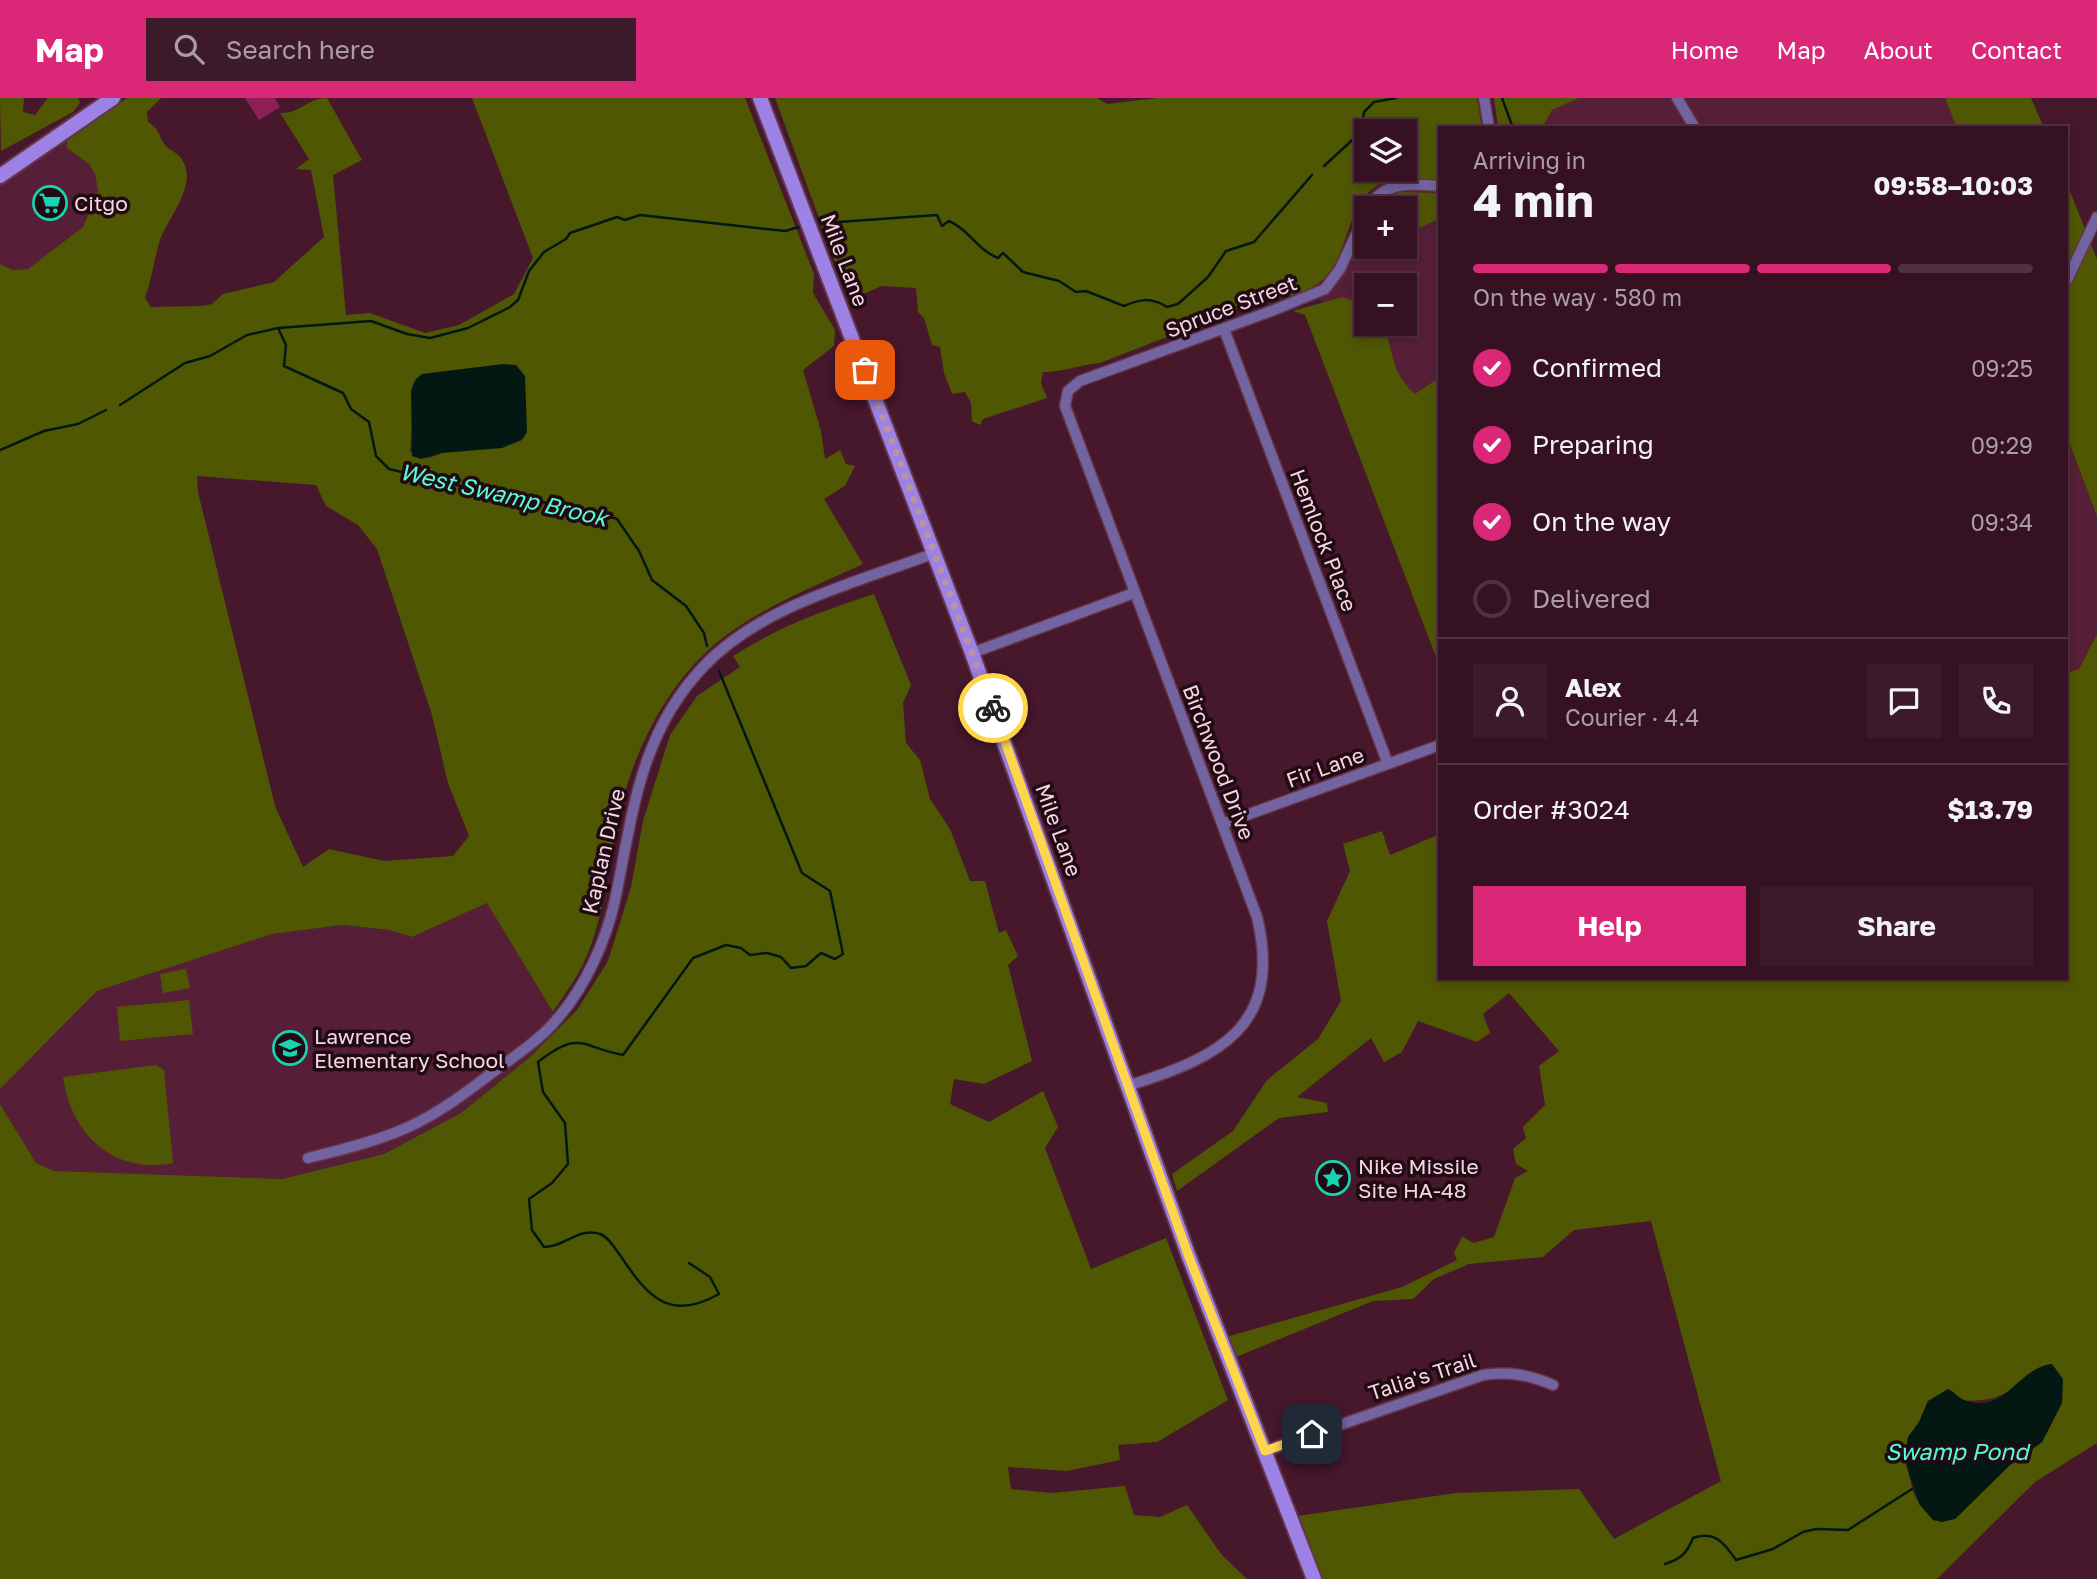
<!DOCTYPE html>
<html lang="en">
<head>
<meta charset="utf-8">
<style>
  body { margin:0; font-family:"Golos Text",sans-serif; background:#3d1a2a; color:#f1f3f6; height:100vh; display:flex; flex-direction:column; font-size:26px; white-space:nowrap }
  * { box-sizing:border-box; margin:0 }
  p { font-size:23px; color:#aa9da5 }
  .icon { flex:none; width:38px; height:38px; fill:none; stroke:currentColor; stroke-width:2; stroke-linecap:round; stroke-linejoin:round }
  .map { position:relative; flex:1; overflow:hidden }
  .sheet { position:absolute; left:1438px; top:28px; width:630px; height:854px; display:flex; flex-direction:column; background:#351121; border-radius:0px; box-shadow:0 4px 10px #0003,0 0 0 2px #4f313f }
  .sheet>* { flex:none }
  .controls { position:absolute; left:1354px; top:21px; display:grid; gap:14px }
  .controls a { display:grid; place-items:center; width:63px; height:63px; border-radius:0px; background:#351121; box-shadow:0 4px 10px #0003,0 0 0 2px #4f313f; font-size:35px }
  .pin { position:absolute; display:grid; place-items:center; width:60px; height:60px; color:#fff; margin:-30px; border-radius:14px; box-shadow:0 4px 10px #0006 }
  .courier { position:absolute; display:grid; place-items:center; width:70px; height:70px; margin:-35px; border:5px solid #ffd54a; border-radius:50%; background:#fff; color:#222; box-shadow:0 2px 9px #0007 }
  .head em { font-style:normal; font-weight:700 }
  .head div { display:flex; flex-direction:column-reverse }
  .head { display:flex; align-items:center; justify-content:space-between; height:119px; padding:0 35px }
  h1 { font-size:46px; font-weight:700; line-height:52px }
  .bar { display:grid; grid-template-columns:repeat(4,1fr); gap:10px 7px; align-content:center; height:84px; padding:0 35px }
  .bar i { height:9px; border-radius:5px; background:#4f313f }
  .bar .active { background:#db2777 }
  .bar p { grid-column:span 4 }
  .line { display:flex; align-items:center; gap:18px; padding:0 35px; border-top:2px solid #4f313f }
  .line div { flex:1 }
  .round { display:grid; place-items:center; flex:none; width:74px; height:74px; border-radius:0px; background:#3d1a2a }
  ol { padding:0 35px; list-style:none }
  li { display:flex; align-items:center; gap:21px; height:77px }
  li p { margin-inline-start:auto }
  li .icon { padding:7px; border-radius:50%; background:#db2777; color:#fff; stroke-width:4 }
  li:last-child { color:#aa9da5 }
  li i { width:38px; height:38px; border:4px solid #4f313f; border-radius:50% }
  .action { display:flex; gap:14px; margin-top:auto; padding:14px 35px }
  .action a { flex:1; height:80px; border-radius:0px; background:#db2777; color:#fff; font-size:28px; font-weight:700; line-height:80px; text-align:center }
  .action a+a { background:#3d1a2a; color:#f1f3f6 }
  header { display:flex; align-items:center; gap:42px; box-sizing:border-box; height:98px; padding:0 35px; background:#db2777; color:#fff }
  header strong { font-size:33px }
  nav { display:flex; gap:38px; margin-inline-start:auto; font-size:24px }
  .search { width:490px; height:63px; background:#3d1a2a; display:flex; align-items:center; gap:18px; box-sizing:border-box; padding:0 24px; border-radius:0px; color:#aa9da5; font-size:26px }
  .map>svg:first-child { display:block }
  .built { fill:#561f37; fill-rule:evenodd }
  .green { fill:#505702; fill-rule:evenodd }
  .water { fill:#031813 }
  .lines { fill:none; stroke-linecap:round; stroke-linejoin:round }
  .stream { stroke:#031813; stroke-width:2.5 }
  .building { fill:#8c2056 }
  .street-casing { stroke:#633649; stroke-width:13 }
  .secondary-casing { stroke:#633649; stroke-width:18 }
  .street { stroke:#7363a0; stroke-width:10 }
  .secondary { stroke:#9d81e4; stroke-width:14 }
  .done { stroke:#b993a2; stroke-width:7; stroke-dasharray:0 12.6 }
  .route { stroke:#ffd54a; stroke-width:9 }
  .labels { text-anchor:middle; dominant-baseline:central; stroke-width:7; stroke-linejoin:round; paint-order:stroke }
  .poi-label { font-size:21px; fill:#f7d6e2; stroke:#200b14; text-anchor:start }
  .street-label { font-size:21px; fill:#f7d6e2; stroke:#200b14 }
  .water-label { font-size:23px; font-style:italic; fill:#57fcd7; stroke:#200b14 }
</style>
</head>
<body>
<header>
<strong>Map</strong>
<div class="search"><svg class="icon" aria-label="search" viewBox="0 0 24 24"><circle cx="10" cy="10" r="6"/><path d="M15 15l6 6"/></svg>Search here</div>
<nav><a>Home</a><a>Map</a><a>About</a><a>Contact</a></nav>
</header>
<div class="map">
<svg width="2097" height="1481" viewBox="0 0 2097 1481">
  <rect width="100%" height="100%" fill="#47172c"/>
  <path class="built" d="M 1579,0 L 1945,0 L 1957,30 L 1542,30 L 1552,12 Z
    M 67,43 L 67,50 L 89,66 L 95,76 L 98,93 L 83,129 L 28,171 L 12,172 L 0,166 L 0,86 Z
    M 1399,80 L 1440,82 L 1440,279 L 1415,296 L 1405,287 L 1392,265 L 1387,235 L 1380,226 L 1405,226 L 1405,187 L 1367,187 L 1367,220 L 1342,199 L 1323,205 L 1315,188 L 1342,151 L 1365,100 L 1376,88 ZM 1367,110 L 1405,110 L 1405,149 L 1367,149 Z
    M 2067,339 L 2097,418 L 2097,536 L 2079,571 L 2067,575 Z
    M 487,805 L 553,914 L 550,939 L 529,960 L 461,1015 L 384,1056 L 282,1081 L 54,1073 L 36,1065 L 0,1006 L 0,991 L 97,893 L 272,836 L 342,827 L 390,832 L 412,839 Z"/>
  <path class="green" d="M 0,0 L 24,0 L 23,14 L 35,17 L 48,0 L 78,0 L 80,5 L 73,14 L 1,53 Z
    M 127,0 L 161,0 L 147,14 L 148,24 C 160,31 158,38 166,48 C 169,52 176,54 179,58 C 202,83 168,119 160,142 C 154,161 152,181 145,200 L 151,209 L 202,208 L 212,206 L 223,196 L 274,184 L 324,139 L 311,72 L 296,71 L 309,61 L 280,15 C 300,16 307,0 327,0 L 362,62 L 333,77 L 346,217 L 370,215 L 425,235 L 459,227 L 514,196 L 533,160 L 472,0 L 745,0 L 814,176 L 813,195 L 835,232 L 834,248 L 803,272 L 821,333 L 825,361 L 840,352 L 846,366 L 855,368 L 845,388 L 824,401 L 863,466 C 820,486 774,504 735,531 C 674,572 639,641 620,710 C 608,759 607,812 586,860 C 578,879 564,897 553,914 L 487,805 L 412,839 L 390,832 L 342,827 L 272,836 L 97,893 L 0,991 L 0,166 L 12,172 L 28,171 L 83,129 L 98,93 L 95,76 L 89,66 L 67,50 L 67,43 ZM 415,281 L 442,355 L 429,360 L 410,354 L 413,319 L 411,293 ZM 197,378 L 316,387 L 326,408 L 358,427 L 377,451 L 432,617 L 448,685 L 469,738 L 453,758 L 384,763 L 329,751 L 303,769 L 275,708 L 198,394 Z
    M 775,0 L 1097,0 L 1107,6 L 1158,0 L 1477,0 L 1482,30 L 1440,30 L 1440,82 C 1423,82 1403,77 1386,83 C 1342,99 1353,166 1314,188 C 1298,198 1280,200 1262,202 L 1100,265 C 1080,267 1062,274 1043,274 L 1041,285 L 1047,300 L 983,321 L 980,327 L 972,323 L 971,305 L 965,294 L 952,296 L 944,275 L 940,249 L 932,247 L 924,220 L 918,214 L 916,190 L 882,188 L 849,202 ZM 1405,33 L 1405,72 L 1367,72 L 1367,33 Z
    M 1494,0 L 1579,0 L 1552,12 L 1542,30 L 1498,30 Z
    M 1945,0 L 2031,0 L 2044,30 L 1957,30 Z
    M 2067,86 L 2097,161 L 2097,418 L 2067,339 Z
    M 1398,94 L 1440,95 L 1440,120 L 1405,137 L 1405,110 L 1374,110 L 1386,98 Z
    M 1342,199 L 1359,205 L 1367,226 L 1380,226 C 1397,249 1386,270 1415,296 L 1440,279 L 1440,569 L 1305,217 L 1293,213 Z
    M 874,496 L 911,587 L 903,605 L 906,645 L 920,662 L 930,701 L 950,731 L 970,783 L 985,783 L 999,835 L 1006,832 L 1018,858 L 1008,867 L 1032,963 L 984,986 L 954,981 L 950,1006 L 989,1024 L 1043,993 L 1058,1029 L 1045,1050 L 1091,1171 L 1166,1140 L 1228,1302 L 1157,1344 L 1118,1347 L 1120,1362 L 1067,1373 L 1008,1369 L 1011,1391 L 1052,1395 L 1125,1388 L 1134,1417 L 1160,1419 L 1187,1407 L 1221,1456 L 1247,1481 L 0,1481 L 0,1006 L 36,1065 L 54,1073 L 282,1081 L 384,1056 L 461,1015 L 529,960 L 577,912 L 608,863 L 631,789 L 643,723 L 670,637 L 697,598 L 740,569 L 733,558 C 778,529 824,512 874,496 Z
    M 2097,536 L 2097,1345 L 2035,1384 L 1937,1481 L 1323,1481 L 1297,1418 L 1456,1395 L 1579,1391 L 1614,1441 L 1721,1383 L 1651,1123 L 1574,1132 L 1543,1159 L 1469,1166 L 1434,1181 L 1413,1201 L 1373,1203 L 1236,1259 L 1226,1239 L 1402,1189 L 1457,1162 L 1454,1155 L 1462,1139 L 1474,1145 L 1494,1139 L 1515,1080 L 1528,1073 L 1516,1066 L 1513,1051 L 1526,1040 L 1523,1029 L 1545,1007 L 1539,968 L 1559,953 L 1509,895 L 1483,916 L 1490,935 L 1477,944 L 1418,923 L 1402,954 L 1384,964 L 1371,940 L 1297,999 L 1327,1005 L 1328,1014 L 1279,1020 L 1177,1093 L 1172,1076 L 1233,1033 L 1267,982 L 1318,941 L 1341,903 L 1327,823 L 1350,773 L 1343,746 L 1382,733 L 1390,757 L 1440,736 L 1440,880 L 2067,880 L 2067,575 L 2079,571 ZM 2034,1272 L 2060,1309 L 2042,1344 L 2010,1367 L 1955,1421 L 1933,1422 L 1914,1397 L 1905,1362 L 1908,1339 L 1919,1324 L 1928,1303 C 1979,1300 1994,1313 2034,1272 Z
    M 186,871 L 190,890 L 163,895 L 160,876 Z
    M 189,902 L 193,936 L 120,943 L 117,909 Z
    M 156,967 L 164,972 L 173,1065 C 113,1077 71,1036 63,979 Z"/>
  <path class="water" d="M 503,266 L 516,267 L 525,278 L 527,334 L 522,342 L 502,350 L 442,355 L 421,361 L 412,358 L 411,293 L 416,281 L 422,276 Z
    M 2052,1266 L 2063,1281 L 2062,1305 L 2042,1344 L 2010,1367 L 1955,1421 L 1942,1424 L 1933,1422 L 1919,1406 L 1905,1362 L 1908,1339 L 1919,1324 L 1928,1303 L 1948,1291 C 1955,1294 1959,1301 1967,1303 C 2005,1316 2020,1268 2052,1266 Z"/>
  <g class="lines">
    <path class="stream" d="M 1502,0 L 1513,30
      M 1324,68 L 1361,34 L 1364,14 L 1374,4 L 1396,0
      M 824,125 L 937,117 L 942,128 L 949,123 C 970,132 976,151 998,160 L 1003,155 L 1023,174 L 1059,183 L 1076,194 L 1086,193 L 1124,208 C 1140,201 1151,199 1167,209 L 1178,206 L 1208,179 L 1226,153 L 1254,144 L 1312,77
      M 278,230 L 286,247 L 284,268 L 343,295 L 351,311 L 369,324 L 376,358 L 389,371 L 503,398 L 526,397 L 568,414 L 593,413 L 617,421 L 639,453 L 652,482 L 686,508 L 704,535 L 707,548
      M 120,307 L 185,265 L 210,258 L 247,237 L 278,230 L 371,223 L 407,236 L 430,240 L 468,230 L 510,209 L 518,202 L 529,173 L 544,154 L 566,141 L 570,135 L 617,119 L 625,122 L 640,117 L 785,133 L 799,129
      M 0,352 L 44,333 L 78,326 L 106,312
      M 689,1165 L 710,1179 L 719,1196 C 670,1224 648,1199 622,1160 C 616,1152 609,1139 600,1136 C 577,1129 566,1149 544,1149 L 532,1132 L 529,1101 L 552,1085 L 568,1066 L 565,1025 L 543,994 L 538,964 C 581,931 580,949 623,957 L 693,860 L 726,847 L 741,850 L 750,857 L 767,855 L 781,859 L 791,870 L 806,868 L 821,855 L 835,861 L 843,856 L 830,793 L 802,775 L 719,573
      M 1665,1466 C 1681,1461 1687,1455 1693,1440 C 1715,1432 1725,1446 1736,1462 L 1773,1451 L 1803,1434 L 1816,1431 L 1848,1432 L 1912,1391"/>
  </g>
  <path class="building" d="M 245,0 L 275,0 L 280,9 L 259,22 Z"/>
  <g class="lines">
    <g class="street-casing">
      <path id="street" d="M 1484,0 L 1489,30
        M 1677,0 L 1695,30
        M 1368,110 C 1385,82 1412,86 1440,88
        M 2067,182 L 2097,119
        M 1224,231 L 1388,666
        M 972,555 L 1134,495
        M 1222,726 L 1440,647
        M 1130,987 C 1220,959 1283,928 1257,819 L 1065,308 L 1068,293 L 1080,283 L 1274,212 L 1325,191 L 1340,171 L 1367,113
        M 308,1060 C 337,1053 366,1046 394,1035 C 429,1022 459,1000 489,977 C 512,960 539,943 558,920 C 585,889 606,843 615,802 C 633,716 639,636 704,568 C 762,507 858,484 935,455
        M 1265,1353 L 1483,1277 C 1509,1273 1529,1277 1553,1287"/>
    </g>
    <g class="secondary-casing">
      <path id="secondary" d="M 760,0 L 972,555 L 1189,1159 L 1314,1481
        M 0,78 L 113,0"/>
    </g>
    <use href="#street" class="street"/>
    <use href="#secondary" class="secondary"/>
  </g>
  <g class="lines">
    <path class="done" d="M 865,272 L 993,610"/>
    <path class="route" d="M 993,610 L 1189,1159 L 1265,1353 L 1312,1336"/>
  </g>
  <defs>
    <g id="supermarket-ring" transform="scale(1.75)"><circle r="9.5" fill="#200b14" stroke="#18d5b2" stroke-width="1.5"/><path d="M-6-5.5h2.5l.6 2H6L4.5 2H-2.5L-4.4-4H-6ZM-1.5 3.2a1.3 1.3 0 1 0 .1 0ZM3 3.2a1.3 1.3 0 1 0 .1 0Z" fill="#18d5b2"/></g>
    <g id="school-ring" transform="scale(1.75)"><circle r="9.5" fill="#200b14" stroke="#18d5b2" stroke-width="1.5"/><path d="M0-5L7-2L0 1L-7-2ZM-4 1L0 2.5L4 1V4Q0 6-4 4Z" fill="#18d5b2"/></g>
    <g id="sight-ring" transform="scale(1.75)"><circle r="9.5" fill="#200b14" stroke="#18d5b2" stroke-width="1.5"/><path d="M0-6L1.8-2.2L6-1.7L2.9 1.2L3.7 5.4L0 3.3L-3.7 5.4L-2.9 1.2L-6-1.7L-1.8-2.2Z" fill="#18d5b2"/></g>
  </defs>
  <g fill-rule="evenodd">
    <use href="#supermarket-ring" x="50" y="105"/>
    <use href="#school-ring" x="290" y="950"/>
    <use href="#sight-ring" x="1333" y="1080"/>
  </g>
  <g class="labels">
    <g class="poi-label">
      <text x="74" y="105">Citgo</text>
      <text x="314" y="938">Lawrence<tspan x="314" dy="24">Elementary School</tspan></text>
      <text x="1358" y="1068">Nike Missile<tspan x="1358" dy="24">Site HA-48</tspan></text>
    </g>
    <g class="street-label">
      <text transform="translate(845 162) rotate(69)">Mile Lane</text>
      <text transform="translate(1231 208) rotate(-21)">Spruce Street</text>
      <text transform="translate(1324 442) rotate(69)">Hemlock Place</text>
      <text transform="translate(1219 664) rotate(69)">Birchwood Drive</text>
      <text transform="translate(1325 669) rotate(-20)">Fir Lane</text>
      <text transform="translate(1059 732) rotate(70)">Mile Lane</text>
      <text transform="translate(603 753) rotate(-77)">Kaplan Drive</text>
      <text transform="translate(1422 1278) rotate(-18)">Talia's Trail</text>
    </g>
    <g class="water-label">
      <text transform="translate(504 396) rotate(13)">West Swamp Brook</text>
      <text x="1957" y="1353">Swamp Pond</text>
    </g>
  </g>
</svg>
<div class="controls">
<a><svg class="icon" aria-label="layers" viewBox="0 0 24 24"><path d="M12 4l9 5-9 5-9-5zM3 14l9 5 9-5"/></svg></a>
<a>+</a>
<a>−</a>
</div>
<div class="pin" style="left:865px;top:272px;background:#ea580c"><svg class="icon" aria-label="bag" viewBox="0 0 24 24"><path d="M5 8h14l-1 12H6zM9 8a3 3 0 0 1 6 0"/></svg></div>
<div class="pin" style="left:1312px;top:1336px;background:#1f2937"><svg class="icon" aria-label="home" viewBox="0 0 24 24"><path d="M3 11l9-7 9 7M6 9v11h12V9"/></svg></div>
<div class="courier" style="left:993px;top:610px"><svg class="icon" aria-label="bike" viewBox="0 0 24 24"><circle cx="6" cy="16" r="4"/><circle cx="18" cy="16" r="4"/><path d="M6 16l4-8h5l3 8M10 8l3 8H6M13 5h3"/></svg></div>
<section class="sheet">
<div class="head"><div><h1>4 min</h1><p>Arriving in</p></div><em>09:58–10:03</em></div>
<div class="bar"><i class="active"></i><i class="active"></i><i class="active"></i><i></i><p>On the way · 580 m</p></div>
<ol>
<li><svg class="icon" aria-label="check" viewBox="0 0 24 24"><path d="M5 12l5 5 9-10"/></svg>Confirmed<p>09:25</p></li>
<li><svg class="icon" aria-label="check" viewBox="0 0 24 24"><path d="M5 12l5 5 9-10"/></svg>Preparing<p>09:29</p></li>
<li><svg class="icon" aria-label="check" viewBox="0 0 24 24"><path d="M5 12l5 5 9-10"/></svg>On the way<p>09:34</p></li>
<li><i></i>Delivered</li>
</ol>
<div class="line" style="height:126px"><a class="round"><svg class="icon" aria-label="person" viewBox="0 0 24 24"><circle cx="12" cy="8" r="4"/><path d="M4 21q1-7 8-7t8 7"/></svg></a><div><b>Alex</b><p>Courier · 4.4</p></div><a class="round"><svg class="icon" aria-label="chat" viewBox="0 0 24 24"><path d="M4 5h16v11H9l-5 4z"/></svg></a><a class="round"><svg class="icon" aria-label="phone" viewBox="0 0 24 24"><path d="M5 4h4l2 5-3 2q2 4 5 5l2-3 5 2v4C11 20 4 13 5 4z"/></svg></a></div>
<div class="line" style="height:91px"><div>Order #3024</div><b>$13.79</b></div>
<div class="action"><a>Help</a><a>Share</a></div>
</section>
</div>
</body>
</html>
